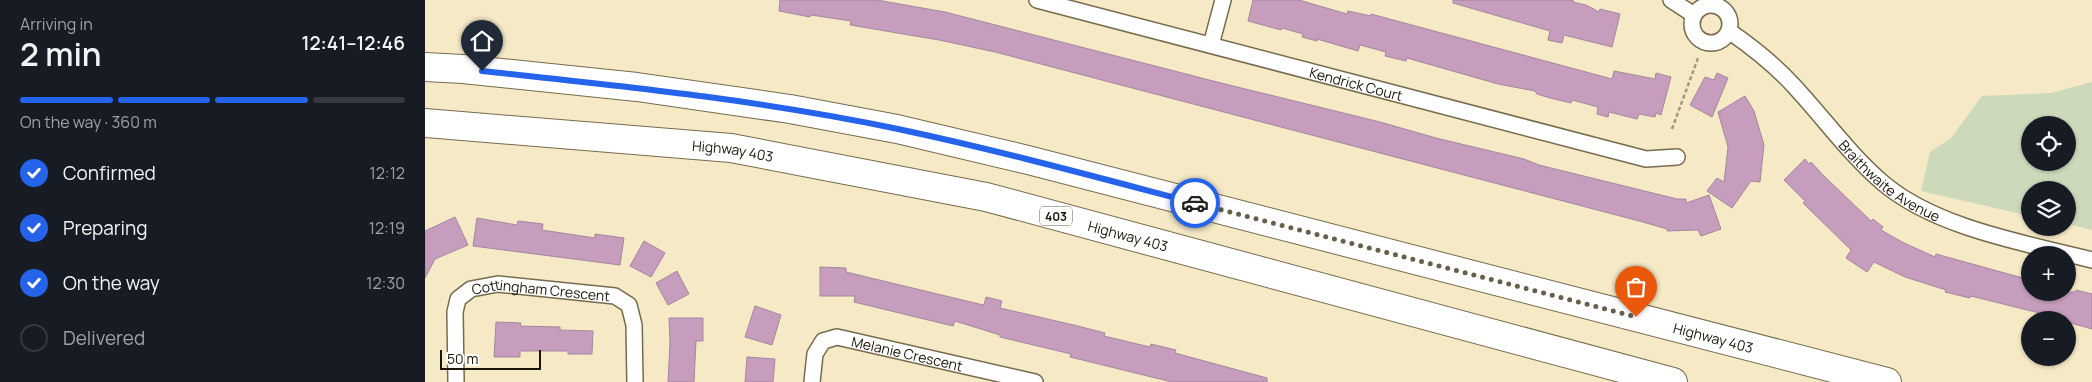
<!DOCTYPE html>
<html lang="en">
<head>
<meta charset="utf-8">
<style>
  body { margin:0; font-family:Manrope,sans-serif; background:#242831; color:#f1f3f6; height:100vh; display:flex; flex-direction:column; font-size:19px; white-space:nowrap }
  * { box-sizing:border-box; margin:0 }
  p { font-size:16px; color:#9ea1a6 }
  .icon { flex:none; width:28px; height:28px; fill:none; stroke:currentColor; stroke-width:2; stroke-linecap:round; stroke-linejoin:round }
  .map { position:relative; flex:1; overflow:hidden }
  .details { display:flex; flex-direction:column; background:#171b24; width:425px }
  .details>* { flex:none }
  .controls { position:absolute; left:1596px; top:116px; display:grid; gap:10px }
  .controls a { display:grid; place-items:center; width:55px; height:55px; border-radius:50%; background:#171b24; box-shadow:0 1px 4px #0004; font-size:25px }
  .scale { position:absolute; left:15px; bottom:12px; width:101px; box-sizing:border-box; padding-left:5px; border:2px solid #1a1508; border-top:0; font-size:14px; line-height:18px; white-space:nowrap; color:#1a1508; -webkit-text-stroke:4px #fff; paint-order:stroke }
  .pin { position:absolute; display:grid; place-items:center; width:42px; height:42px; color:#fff; margin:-51px -21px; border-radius:50% 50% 50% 0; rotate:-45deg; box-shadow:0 0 5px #0007 }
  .pin .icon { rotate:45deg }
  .courier { position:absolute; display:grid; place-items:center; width:50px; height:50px; margin:-25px; border:4px solid #2563eb; border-radius:50%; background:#fff; color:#222; box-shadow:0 1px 6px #0007 }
  .summary em { font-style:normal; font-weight:600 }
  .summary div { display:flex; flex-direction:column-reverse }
  .summary { display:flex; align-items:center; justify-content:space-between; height:85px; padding:0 20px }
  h1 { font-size:32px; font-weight:600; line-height:38px }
  .bar { display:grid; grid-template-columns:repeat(4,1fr); gap:8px 5px; align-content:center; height:60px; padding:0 20px }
  .bar i { height:6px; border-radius:4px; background:#363941 }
  .bar .on { background:#2563eb }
  .bar p { grid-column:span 4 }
  ol { padding:0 20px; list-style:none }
  li { display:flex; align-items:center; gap:15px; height:55px }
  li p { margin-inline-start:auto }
  li .icon { padding:5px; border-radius:50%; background:#2563eb; color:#fff; stroke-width:4 }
  li:last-child { color:#9ea1a6 }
  li i { width:28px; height:28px; border:2px solid #363941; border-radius:50% }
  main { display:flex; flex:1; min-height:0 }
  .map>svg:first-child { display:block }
  .green { fill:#cdd9bb; fill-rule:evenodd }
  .building { fill:#c69dbd; stroke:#a4879e }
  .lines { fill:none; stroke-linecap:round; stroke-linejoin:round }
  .minor-casing { stroke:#766b4c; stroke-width:18 }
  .motorway-casing { stroke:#766b4c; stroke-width:30 }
  .path { stroke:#a2987d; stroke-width:2.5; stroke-dasharray:4 2.5; stroke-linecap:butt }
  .minor { stroke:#fff; stroke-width:15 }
  .motorway { stroke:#fff; stroke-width:28 }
  .done { stroke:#675f4a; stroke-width:5; stroke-dasharray:0 9 }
  .route { stroke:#2563eb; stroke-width:6 }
  .labels { text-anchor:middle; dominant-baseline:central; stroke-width:4; stroke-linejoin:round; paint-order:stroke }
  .shield { fill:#fff; stroke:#5f5b52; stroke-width:1 }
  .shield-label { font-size:12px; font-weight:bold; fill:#1a1508 }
  .street-label { font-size:14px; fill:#1a1508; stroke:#fff }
</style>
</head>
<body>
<main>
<section class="details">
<div class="summary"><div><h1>2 min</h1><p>Arriving in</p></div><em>12:41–12:46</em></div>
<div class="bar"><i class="on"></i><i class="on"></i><i class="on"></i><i></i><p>On the way · 360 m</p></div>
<ol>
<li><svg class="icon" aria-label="check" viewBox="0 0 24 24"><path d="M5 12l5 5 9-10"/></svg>Confirmed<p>12:12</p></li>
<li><svg class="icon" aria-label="check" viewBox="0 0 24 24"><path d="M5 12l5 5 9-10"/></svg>Preparing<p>12:19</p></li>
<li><svg class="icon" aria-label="check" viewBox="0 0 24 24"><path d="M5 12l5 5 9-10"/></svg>On the way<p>12:30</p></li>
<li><i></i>Delivered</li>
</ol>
</section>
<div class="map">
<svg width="1667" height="382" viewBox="0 0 1667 382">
  <rect width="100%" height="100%" fill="#f6e9c6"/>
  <path class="green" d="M 1667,82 L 1667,230 L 1643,224 L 1642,190 L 1605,190 L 1605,216 L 1496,191 L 1505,152 L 1526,138 L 1557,96 L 1626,93 ZM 1605,125 L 1642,125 L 1642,162 L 1605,162 Z"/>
  <path class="building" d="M 355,0 L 452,0 L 520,12 L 796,83 L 955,122 L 1011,138 L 1099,159 L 1114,165 L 1252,199 L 1261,199 L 1261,203 L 1284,195 L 1296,229 L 1276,236 L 1273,230 L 1242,231 L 1242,229 L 1218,222 L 570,52 L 514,40 L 425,25 L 426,21 L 386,15 L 385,17 L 354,11 Z
    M 828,0 L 874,0 L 922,14 L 923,11 L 946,16 L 946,14 L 1187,79 L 1189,71 L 1230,79 L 1231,73 L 1246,77 L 1236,115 L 1231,113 L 1230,117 L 1214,114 L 1212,119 L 1184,112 L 1183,117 L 1172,114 L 1173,107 L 1147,100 L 1146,103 L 1125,98 L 1112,94 L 1110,91 L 1073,84 L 982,58 L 981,61 L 960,56 L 961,52 L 935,45 L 933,51 L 892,39 L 892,41 L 877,37 L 878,34 L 857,28 L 856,30 L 823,21 Z
    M 1028,0 L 1148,0 L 1148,2 L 1161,5 L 1174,12 L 1175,9 L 1195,14 L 1187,47 L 1139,35 L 1137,43 L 1123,40 L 1125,31 L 1028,3 Z
    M 1292,73 L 1303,78 L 1287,117 L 1265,105 L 1280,77 L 1289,80 Z
    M 1320,96 L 1329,111 L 1339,145 L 1335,182 L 1326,181 L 1307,208 L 1282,191 L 1292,178 L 1299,182 L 1303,147 L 1293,112 Z
    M 1380,159 L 1384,164 L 1386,162 L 1399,176 L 1446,221 L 1448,219 L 1458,227 L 1456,230 L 1477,242 L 1510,257 L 1511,254 L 1605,280 L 1605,292 L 1650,292 L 1651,290 L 1667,294 L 1667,329 L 1642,322 L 1642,320 L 1546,296 L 1545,298 L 1520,292 L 1521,290 L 1480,277 L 1449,262 L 1442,272 L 1421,258 L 1426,250 L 1378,203 L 1380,201 L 1359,180 Z
    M 30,217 L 43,245 L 10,259 L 0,278 L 0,231 Z
    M 52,218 L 92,225 L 93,221 L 118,224 L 117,230 L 170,238 L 170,234 L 199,238 L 195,265 L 48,246 Z
    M 219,241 L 240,253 L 226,277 L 205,266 Z
    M 395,267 L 421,268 L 421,272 L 554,304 L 559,305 L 561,297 L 577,301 L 575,308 L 653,326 L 680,333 L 679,336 L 725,347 L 726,344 L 751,350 L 750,353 L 842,378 L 842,382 L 747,382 L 645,357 L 646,354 L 575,337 L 575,335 L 530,321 L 528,326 L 429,302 L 430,296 L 395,296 Z
    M 252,271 L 264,294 L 243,305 L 231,283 Z
    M 330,306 L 356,315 L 347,345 L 320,337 Z
    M 244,318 L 278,318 L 278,341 L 271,341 L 269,382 L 243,382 L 245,343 Z
    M 71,322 L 96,323 L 95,326 L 135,327 L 135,330 L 168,331 L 167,354 L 143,354 L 143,351 L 95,351 L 95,357 L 69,357 Z
    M 322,357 L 350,359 L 348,382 L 320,382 Z"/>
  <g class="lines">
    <g class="minor-casing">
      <g id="minor">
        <path id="s1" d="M 612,0 L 1221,159 L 1252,157"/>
        <path d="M 1246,0 L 1269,15"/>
        <circle cx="1286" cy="24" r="19"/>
        <path id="s2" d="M 1304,31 C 1327,47 1349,64 1368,85 C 1398,117 1424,154 1458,183 C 1511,228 1600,243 1667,260"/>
        <path d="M 786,45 L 798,0"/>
        <path id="s3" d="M 31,382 L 30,312 L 33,299 L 46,289 L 73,284 L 190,296 L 204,305 L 209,325 L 210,382"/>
        <path id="s4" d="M 387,382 L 390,354 L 398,341 L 412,337 L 610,382"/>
      </g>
    </g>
    <g class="motorway-casing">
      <g id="motorway">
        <path id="s5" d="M 0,67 L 38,69 L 212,87 L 365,109 L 472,129 L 603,160 L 1462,382"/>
        <path id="s6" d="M 0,123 L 306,148 L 561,197 L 1248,382"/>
      </g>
    </g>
    <path class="path" d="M 1247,129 L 1273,58"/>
    <use href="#minor" class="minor"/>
    <use href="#motorway" class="motorway"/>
  </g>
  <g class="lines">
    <path class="done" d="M 770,203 L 1211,317"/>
    <path class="route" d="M 57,71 C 196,86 336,100 473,129 C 572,150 671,177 770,203"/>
  </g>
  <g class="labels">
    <rect class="shield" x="615" y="206.5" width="32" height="19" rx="4"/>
    <g class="shield-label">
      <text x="631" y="216">403</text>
    </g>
    <g class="street-label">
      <text stroke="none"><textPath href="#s1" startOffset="330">Kendrick Court</textPath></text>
      <text stroke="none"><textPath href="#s6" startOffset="309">Highway 403</textPath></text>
      <text stroke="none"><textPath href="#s2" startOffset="221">Braithwaite Avenue</textPath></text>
      <text stroke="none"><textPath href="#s6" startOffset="714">Highway 403</textPath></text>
      <text stroke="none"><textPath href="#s3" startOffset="170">Cottingham Crescent</textPath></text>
      <text stroke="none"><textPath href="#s5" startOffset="1319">Highway 403</textPath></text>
      <text stroke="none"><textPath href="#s4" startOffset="130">Melanie Crescent</textPath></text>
    </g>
  </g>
</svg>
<div class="controls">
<a><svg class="icon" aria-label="locate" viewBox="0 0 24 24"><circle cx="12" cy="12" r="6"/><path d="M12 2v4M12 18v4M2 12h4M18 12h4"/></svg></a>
<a><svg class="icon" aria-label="layers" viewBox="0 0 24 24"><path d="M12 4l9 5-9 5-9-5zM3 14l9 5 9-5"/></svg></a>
<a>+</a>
<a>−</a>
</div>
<div class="scale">50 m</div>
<div class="pin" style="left:1211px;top:317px;background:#ea580c"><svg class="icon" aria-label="bag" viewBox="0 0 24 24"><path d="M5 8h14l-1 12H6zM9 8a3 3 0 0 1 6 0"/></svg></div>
<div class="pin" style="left:57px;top:71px;background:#1f2937"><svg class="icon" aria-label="home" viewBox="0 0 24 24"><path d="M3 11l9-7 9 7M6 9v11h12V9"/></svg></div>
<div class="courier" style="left:770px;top:203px"><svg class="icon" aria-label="car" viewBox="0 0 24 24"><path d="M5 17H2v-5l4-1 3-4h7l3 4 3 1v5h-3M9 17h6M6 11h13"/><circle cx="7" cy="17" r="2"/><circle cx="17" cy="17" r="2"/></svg></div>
</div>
</main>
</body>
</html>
